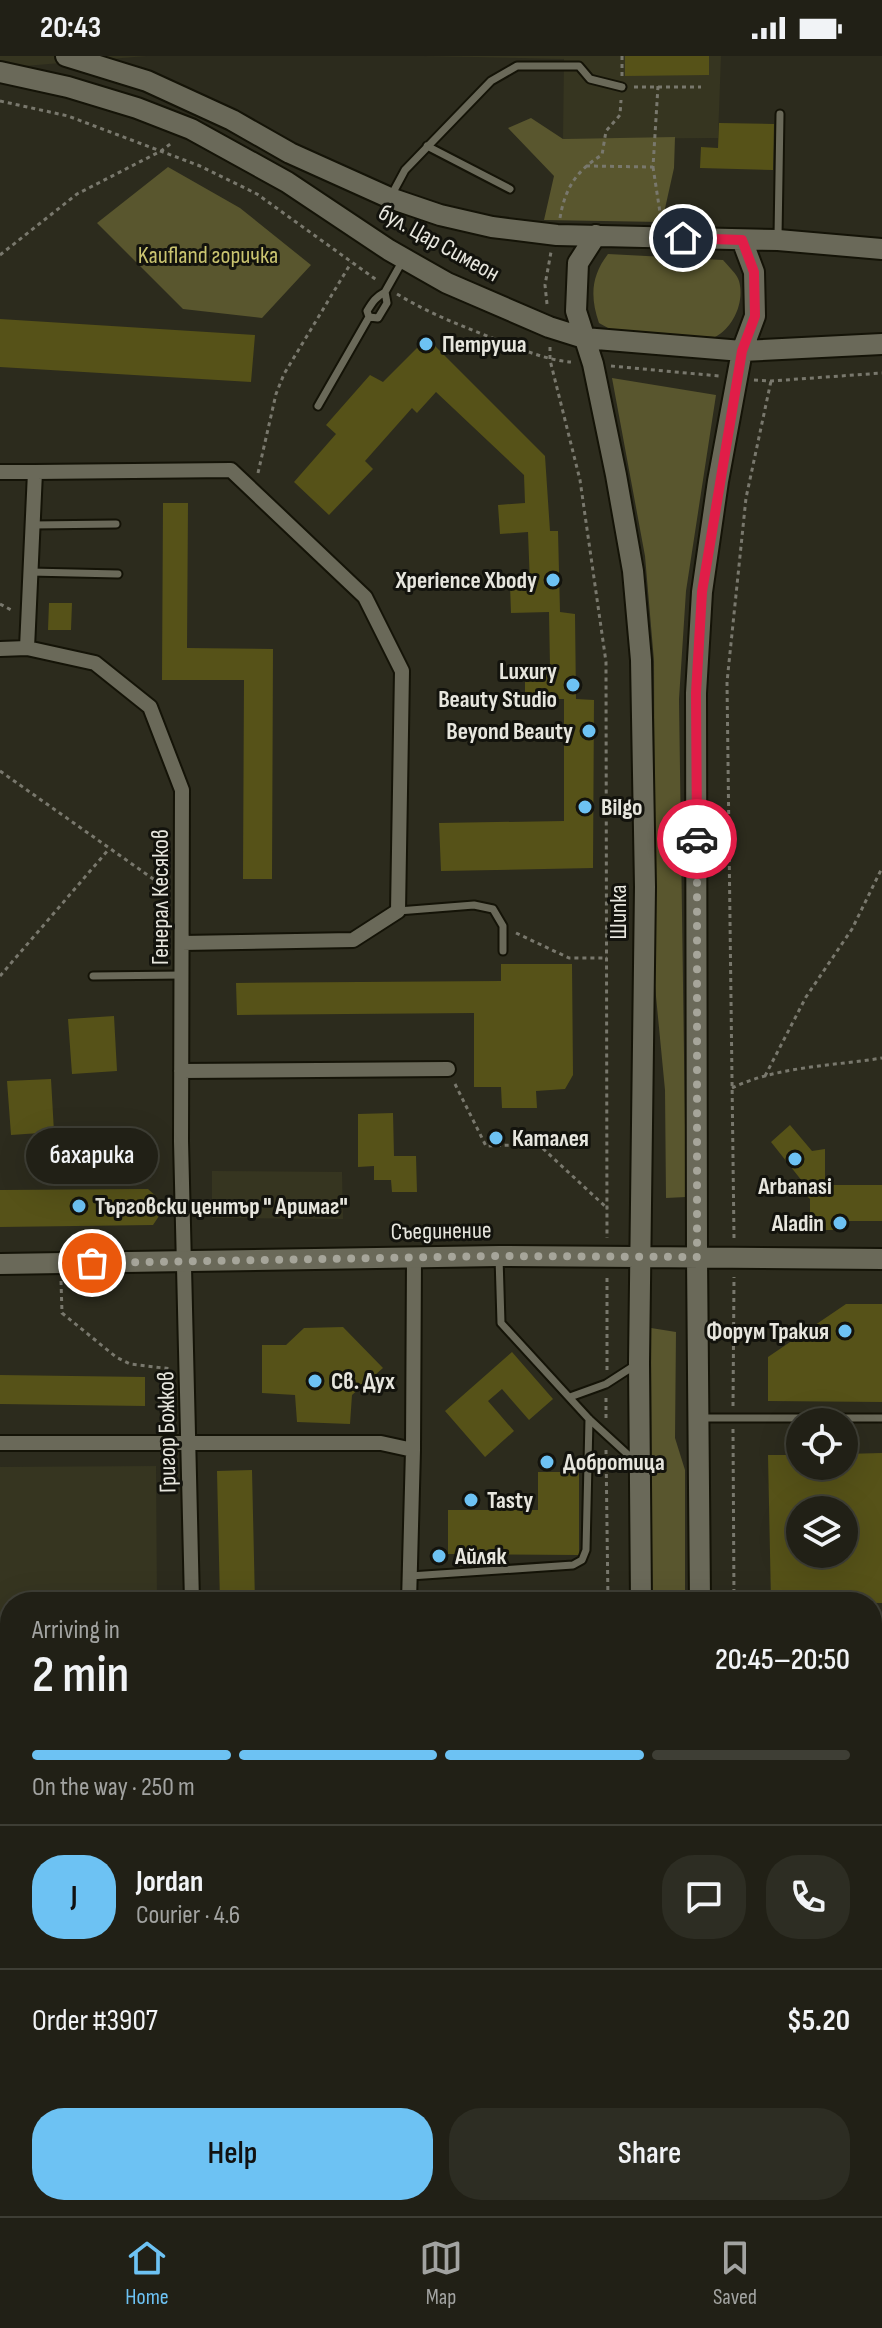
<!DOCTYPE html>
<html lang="en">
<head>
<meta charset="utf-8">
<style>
  body { margin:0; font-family:"Sofia Sans Condensed",sans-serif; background:#2d2d23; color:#f1f3f6; height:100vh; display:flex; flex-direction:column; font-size:30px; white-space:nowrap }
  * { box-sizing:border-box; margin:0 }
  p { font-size:26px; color:#a2a3a1 }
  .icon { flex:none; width:44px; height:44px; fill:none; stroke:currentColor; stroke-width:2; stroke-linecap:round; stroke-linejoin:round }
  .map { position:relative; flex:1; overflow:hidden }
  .drawer { position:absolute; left:0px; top:1536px; width:882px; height:624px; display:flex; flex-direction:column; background:#212016; border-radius:32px 32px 0 0; box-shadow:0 8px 32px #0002,0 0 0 2px #3e3e35 }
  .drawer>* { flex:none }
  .buttons { position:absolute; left:786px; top:1352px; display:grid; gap:16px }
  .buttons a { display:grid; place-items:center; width:72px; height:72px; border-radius:50%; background:#212016; box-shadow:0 8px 32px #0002,0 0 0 2px #3e3e35; font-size:40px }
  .pin { position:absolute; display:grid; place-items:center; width:68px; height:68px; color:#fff; margin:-34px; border:4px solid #fff; border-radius:50%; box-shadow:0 2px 8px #0007 }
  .courier { position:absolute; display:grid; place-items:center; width:80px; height:80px; margin:-40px; border:6px solid #e11d48; border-radius:50%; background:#fff; color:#222; box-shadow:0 2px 10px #0007 }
  .bubble { position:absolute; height:56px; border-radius:28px; background:#212016; box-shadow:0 8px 32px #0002,0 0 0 2px #3e3e35; font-size:26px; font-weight:600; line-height:56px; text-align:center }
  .head em { font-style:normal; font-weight:600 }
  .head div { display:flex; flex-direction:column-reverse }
  .head { display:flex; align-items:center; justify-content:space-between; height:136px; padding:0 32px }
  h1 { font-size:52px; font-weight:600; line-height:60px }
  .bar { display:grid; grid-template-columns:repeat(4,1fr); gap:12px 8px; align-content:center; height:96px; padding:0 32px }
  .bar i { height:10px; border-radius:6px; background:#3e3e35 }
  .bar .selected { background:#6dc2f3 }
  .bar p { grid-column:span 4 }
  .line { display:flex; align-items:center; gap:20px; padding:0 32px; border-top:2px solid #3e3e35 }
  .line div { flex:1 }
  .round { display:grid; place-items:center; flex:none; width:84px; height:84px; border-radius:32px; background:#2d2d23 }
  .cta { display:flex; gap:16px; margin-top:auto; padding:16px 32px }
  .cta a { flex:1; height:92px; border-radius:32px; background:#6dc2f3; color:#111; font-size:32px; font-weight:600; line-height:92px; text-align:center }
  .cta a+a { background:#2d2d23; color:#f1f3f6 }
  .status { display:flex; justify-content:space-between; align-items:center; height:56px; padding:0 40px; background:#212016; direction:ltr }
  .status svg { height:22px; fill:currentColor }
  .tabs { display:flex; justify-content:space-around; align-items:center; height:112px; border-top:2px solid #3e3e35; background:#212016; font-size:22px; color:#a2a3a1 }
  .tabs a { display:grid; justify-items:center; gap:4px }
  .tabs .selected { color:#6dc2f3 }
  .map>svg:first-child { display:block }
  .built { fill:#363520 }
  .green { fill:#59562e }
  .building { fill:#565218; fill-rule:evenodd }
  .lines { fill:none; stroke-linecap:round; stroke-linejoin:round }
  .lane-casing { stroke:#141307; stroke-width:11 }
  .street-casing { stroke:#141307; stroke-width:18 }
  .secondary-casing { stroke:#141307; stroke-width:24 }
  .path { stroke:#79786d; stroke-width:3; stroke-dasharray:4 4; stroke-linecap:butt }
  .lane { stroke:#6a6959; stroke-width:7 }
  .street { stroke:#6a6959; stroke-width:14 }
  .secondary { stroke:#6a6959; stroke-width:20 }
  .done { stroke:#a6a59a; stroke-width:8; stroke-dasharray:0 14.4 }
  .route { stroke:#e11d48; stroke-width:10 }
  .poi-dot { fill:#6dc2f3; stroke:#13130d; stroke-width:3 }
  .labels { text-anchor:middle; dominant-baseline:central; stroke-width:6; stroke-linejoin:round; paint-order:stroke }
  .street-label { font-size:24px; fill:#e7e6de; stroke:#13130d }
  .park-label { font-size:24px; fill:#cac470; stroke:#13130d }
  .poi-label { font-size:24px; font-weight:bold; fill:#e7e6de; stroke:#13130d; text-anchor:start }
</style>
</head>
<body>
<div class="status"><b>20:43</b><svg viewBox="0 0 49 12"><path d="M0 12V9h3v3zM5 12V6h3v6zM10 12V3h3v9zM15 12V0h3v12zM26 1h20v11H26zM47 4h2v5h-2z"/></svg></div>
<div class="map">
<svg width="882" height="2160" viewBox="0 0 882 2160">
  <rect width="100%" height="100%" fill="#2c2b1d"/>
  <path class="built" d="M 0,0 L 147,0 L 0,12 Z
    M 423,0 L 721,0 L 718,82 L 563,83 L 564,3 Z
    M 212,1115 L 342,1116 L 343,1163 L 212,1162 Z
    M 156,1410 L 157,1546 L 10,1546 L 10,1616 L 0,1616 L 0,1411 Z"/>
  <path class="green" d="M 531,62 L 563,83 L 675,81 L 674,112 L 662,166 L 544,164 L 554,120 L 508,72 Z
    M 168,111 L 240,152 L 311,209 L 262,262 L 183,253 L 97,167 Z
    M 608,198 L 723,204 C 728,210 737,218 739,225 C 745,246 733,272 715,281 L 617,277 L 599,267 C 590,241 591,220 608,198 Z
    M 612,322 L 716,339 L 686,535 L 679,643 L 686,1141 L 666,1142 L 665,1034 L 655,930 L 654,605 L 645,500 Z
    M 651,1272 L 676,1276 L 675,1382 L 685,1414 L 685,1546 L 652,1546 Z
    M 10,1930 L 10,2150 L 191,2150 L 193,2160 L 0,2160 L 0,1932 Z
    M 591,2150 L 654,2150 L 653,2160 L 589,2160 Z"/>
  <path class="building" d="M 625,0 L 709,0 L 709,19 L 625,20 Z
    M 719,67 L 774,68 L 773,114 L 700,112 L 701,91 L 718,92 Z
    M 0,263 L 255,279 L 251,326 L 0,311 Z
    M 427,282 L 545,400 L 550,475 L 558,475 L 560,556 L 575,558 L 576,643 L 594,644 L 593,812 L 441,815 L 439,767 L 564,765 L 564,643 L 525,643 L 525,610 L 550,610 L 549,556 L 511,557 L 510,529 L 530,529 L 528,476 L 500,478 L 498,449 L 525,447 L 524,419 L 436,336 L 417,357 L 412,352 L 365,405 L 373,413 L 329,459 L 294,426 L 336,378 L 326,369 L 370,319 L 383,326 Z
    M 163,447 L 188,447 L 187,592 L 273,593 L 272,823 L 243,823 L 244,624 L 162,624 Z
    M 49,547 L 72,547 L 71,574 L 48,574 Z
    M 501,908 L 572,908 L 573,1019 L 565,1033 L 536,1035 L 537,1052 L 502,1052 L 501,1031 L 474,1031 L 474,957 L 237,959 L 236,927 L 501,925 Z
    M 114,960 L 117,1015 L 72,1018 L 68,963 Z
    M 51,1023 L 54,1076 L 11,1079 L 7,1025 Z
    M 393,1057 L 394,1100 L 416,1100 L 417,1136 L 392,1136 L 391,1124 L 374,1124 L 374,1110 L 358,1111 L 358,1058 Z
    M 790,1069 L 812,1095 L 825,1093 L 825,1126 L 802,1125 L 771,1086 Z
    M 802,1129 L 882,1129 L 882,1165 L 844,1165 L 844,1174 L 810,1174 L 810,1143 L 802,1135 Z
    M 148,1133 L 157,1141 L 159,1160 L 153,1169 L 0,1171 L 0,1134 Z
    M 846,1248 L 882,1248 L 882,1346 L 768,1345 L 768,1301 Z
    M 343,1271 L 383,1312 L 352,1339 L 350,1368 L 297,1366 L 295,1339 L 262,1337 L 262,1289 L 286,1289 L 304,1272 Z
    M 512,1296 L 553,1343 L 529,1364 L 502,1333 L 488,1345 L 514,1375 L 485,1401 L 445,1355 Z
    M 0,1319 L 145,1321 L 145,1350 L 0,1348 Z
    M 882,1397 L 882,1547 L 771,1546 L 768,1399 L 800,1399 L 800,1410 L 844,1410 L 844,1398 ZM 800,1454 L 844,1454 L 844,1498 L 800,1498 Z
    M 252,1414 L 255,1546 L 220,1546 L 217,1415 Z
    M 538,1416 L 579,1416 L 579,1499 L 448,1498 L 448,1454 L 538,1454 Z
    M 428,1540 L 463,1541 L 463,1546 L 428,1546 Z
    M 0,1662 L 7,1662 L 5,1710 L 10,1710 L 10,1737 L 5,1737 L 4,1762 L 0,1762 Z
    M 872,1701 L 882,1701 L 882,1935 L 872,1935 Z
    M 10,1873 L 10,1892 L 0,1893 L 0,1874 Z"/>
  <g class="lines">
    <g class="lane-casing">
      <path id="lane" d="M 427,90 L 510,133
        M 391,140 L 405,114 L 491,25 L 517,10 L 579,10 L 590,23 L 622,31
        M 778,180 L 780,58
        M 369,261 L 378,262 L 387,247 L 385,236 L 403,204
        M 318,350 L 369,261 L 367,255 C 373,245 376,241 385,236
        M 33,469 L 116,468
        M 30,516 L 118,518
        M 398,855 L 474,849 L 493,853 L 503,870 L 503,895
        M 93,920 L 182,919
        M 499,1201 L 501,1267 L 589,1363 L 636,1406
        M 570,1341 L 606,1328 L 637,1308
        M 700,1362 L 882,1362
        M 410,1520 L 573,1509 L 582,1504 L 586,1494 L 589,1363
        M 215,2150 L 216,2160
        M 325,2150 L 327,2160
        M 331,2160 L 373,2150"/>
    </g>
    <g class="street-casing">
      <path id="street" d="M 0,416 L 35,416 L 27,592
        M 35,416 L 231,414 L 365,541 L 402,615 L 398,855 L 353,884 L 182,887
        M 0,593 L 27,592 L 95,607 L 150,651 L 182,734 L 181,1085 L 192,1546
        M 181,1015 L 448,1013
        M 0,1387 L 381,1387 L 413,1394 L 409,1546
        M 413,1394 L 414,1202
        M 0,1805 L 10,1805
        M 0,1917 L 10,1915"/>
    </g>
    <g class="secondary-casing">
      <path id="secondary" d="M 66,0 L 147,25 L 232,64 L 290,97 L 390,142 L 440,159 L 492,171 L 557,179 L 778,184 L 882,193
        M 0,16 L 68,31 L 137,52 L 191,73 L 287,126 L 389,194 L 447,227 L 549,271 L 584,282 L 742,295 L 882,288
        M 596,179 L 578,207 L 576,255 L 593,308 L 616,419 L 633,515 L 641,604 L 645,831 L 639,1307 L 641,1546
        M 0,1208 L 499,1200 L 882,1203
        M 700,1546 L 697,1201 L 696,637 L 702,536 L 718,425 L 742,295 L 755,260 L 754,216 L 742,184
        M 692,2150 L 698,2160
        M 532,2160 L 542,2150
        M 581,2160 L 583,2150
        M 664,2160 L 666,2150"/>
    </g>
    <path class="path" d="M 622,0 L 622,20
      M 634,31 L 701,31
      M 0,45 L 68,60 L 200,110 L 257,138 L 378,225
      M 586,110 L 653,111 L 658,30
      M 653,111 L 661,163
      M 560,162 C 565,132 577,114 602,99 L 606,75 L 620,59 L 621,44
      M 0,199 L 77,138 L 161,95 L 173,86
      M 397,238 C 430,258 464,271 500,285 C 524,294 546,304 571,306
      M 547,248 L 545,229 L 551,196
      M 550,291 L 550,304 L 580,424 L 606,606 L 607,1182
      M 611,310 L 719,320
      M 754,324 L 771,325 L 882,317
      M 258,417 L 276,338 L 284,318 L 351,207
      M 0,548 L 13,555
      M 0,715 L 166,832
      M 516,877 L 569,902 L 607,902
      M 0,920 L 109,793
      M 765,1020 L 806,941 L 852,873 L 882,812
      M 455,1028 L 486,1090 L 538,1088 L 608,1153
      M 732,1032 C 778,1010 833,1010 882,1002
      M 734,1182 L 727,626 L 746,442 L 771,325
      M 61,1225 L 62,1257 L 116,1301 L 130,1308 L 172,1313
      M 607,1314 L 607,1218
      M 733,1350 L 734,1221
      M 606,1362 L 606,1342
      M 733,1373 L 734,1546
      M 606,1394 L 608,1546
      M 876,1627 L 882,1627
      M 0,1632 L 10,1640
      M 0,1953 L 10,1961
      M 0,1993 L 10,1985
      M 0,2040 L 10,2031
      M 0,2068 L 6,2083 L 7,2096 L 3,2127 L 10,2139
      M 21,2150 L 35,2160
      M 77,2150 L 78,2160
      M 156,2150 L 164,2160
      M 451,2150 L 460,2160
      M 1,2160 L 10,2145
      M 107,2160 L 112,2150
      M 492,2160 L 490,2156 L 495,2150"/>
    <use href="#lane" class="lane"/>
    <use href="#street" class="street"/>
    <use href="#secondary" class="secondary"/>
  </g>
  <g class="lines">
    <path class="done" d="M 92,1207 L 499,1200 L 697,1201 L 697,783"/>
    <path class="route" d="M 683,182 L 742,184 L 754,216 L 755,260 L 742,295 L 702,536 L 696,637 L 697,783"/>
  </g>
  <g class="poi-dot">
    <circle cx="426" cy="288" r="8"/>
    <circle cx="553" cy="524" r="8"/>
    <circle cx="573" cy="629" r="8"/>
    <circle cx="589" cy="675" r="8"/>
    <circle cx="585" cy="751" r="8"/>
    <circle cx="496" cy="1082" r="8"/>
    <circle cx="795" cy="1103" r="8"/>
    <circle cx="79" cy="1150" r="8"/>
    <circle cx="840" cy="1167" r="8"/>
    <circle cx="845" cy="1275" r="8"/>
    <circle cx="315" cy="1325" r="8"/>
    <circle cx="547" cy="1406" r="8"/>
    <circle cx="471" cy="1444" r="8"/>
    <circle cx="439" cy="1500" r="8"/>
  </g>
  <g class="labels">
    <g class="street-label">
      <text transform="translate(439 187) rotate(29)">бул. Цар Симеон</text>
      <text transform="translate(160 841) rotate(-90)">Генерал Кесяков</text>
      <text transform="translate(618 856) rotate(-90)">Шипка</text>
      <text transform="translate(441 1175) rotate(-1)">Съединение</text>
      <text transform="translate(167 1376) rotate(-91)">Григор Божков</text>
    </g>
    <g class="park-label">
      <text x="208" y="199">Kaufland горичка</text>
    </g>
    <g class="poi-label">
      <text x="442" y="288">Петруша</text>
      <text x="537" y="524" text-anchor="end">Xperience Xbody</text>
      <text x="557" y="615" text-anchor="end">Luxury<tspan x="557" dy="28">Beauty Studio</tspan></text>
      <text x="573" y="675" text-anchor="end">Beyond Beauty</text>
      <text x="601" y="751">Bilgo</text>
      <text x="512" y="1082">Каталея</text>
      <text x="795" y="1130" text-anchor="middle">Аrbanasi</text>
      <text x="95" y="1150">Търговски център " Аримаг"</text>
      <text x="824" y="1167" text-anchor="end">Аladin</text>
      <text x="829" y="1275" text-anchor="end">Форум Тракия</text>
      <text x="331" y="1325">Св. Дух</text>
      <text x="563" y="1406">Добротица</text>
      <text x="487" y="1444">Tasty</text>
      <text x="455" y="1500">Айляк</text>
    </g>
  </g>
</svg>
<div class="buttons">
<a><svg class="icon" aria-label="locate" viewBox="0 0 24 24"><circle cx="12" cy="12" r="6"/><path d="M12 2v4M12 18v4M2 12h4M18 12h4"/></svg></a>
<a><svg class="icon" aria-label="layers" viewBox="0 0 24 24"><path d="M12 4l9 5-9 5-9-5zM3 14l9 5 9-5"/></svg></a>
</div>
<div class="pin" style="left:92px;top:1207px;background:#ea580c"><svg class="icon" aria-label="bag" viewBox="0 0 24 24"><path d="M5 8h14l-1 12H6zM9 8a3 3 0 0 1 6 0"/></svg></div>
<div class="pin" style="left:683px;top:182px;background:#1f2937"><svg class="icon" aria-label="home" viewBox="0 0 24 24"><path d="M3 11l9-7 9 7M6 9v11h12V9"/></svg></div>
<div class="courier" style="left:697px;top:783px"><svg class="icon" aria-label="car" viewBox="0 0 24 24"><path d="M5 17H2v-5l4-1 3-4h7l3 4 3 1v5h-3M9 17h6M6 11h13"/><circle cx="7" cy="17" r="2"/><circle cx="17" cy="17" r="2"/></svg></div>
<div class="bubble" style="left:26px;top:1072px;width:132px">бахарика</div>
<section class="drawer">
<div class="head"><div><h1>2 min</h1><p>Arriving in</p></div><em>20:45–20:50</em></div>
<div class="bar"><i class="selected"></i><i class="selected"></i><i class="selected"></i><i></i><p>On the way · 250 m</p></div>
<div class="line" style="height:144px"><b class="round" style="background:#6dc2f3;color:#111">J</b><div><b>Jordan</b><p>Courier · 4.6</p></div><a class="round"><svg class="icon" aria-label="chat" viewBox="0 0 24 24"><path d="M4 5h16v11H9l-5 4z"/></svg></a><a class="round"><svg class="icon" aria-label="phone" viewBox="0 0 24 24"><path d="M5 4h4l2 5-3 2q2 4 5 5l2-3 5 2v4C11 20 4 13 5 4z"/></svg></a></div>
<div class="line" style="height:104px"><div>Order #3907</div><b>$5.20</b></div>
<div class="cta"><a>Help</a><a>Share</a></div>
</section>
</div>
<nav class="tabs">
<a class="selected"><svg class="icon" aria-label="home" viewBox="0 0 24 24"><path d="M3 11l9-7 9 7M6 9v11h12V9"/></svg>Home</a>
<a><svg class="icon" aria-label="map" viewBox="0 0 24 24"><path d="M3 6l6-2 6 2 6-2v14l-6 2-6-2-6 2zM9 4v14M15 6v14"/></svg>Map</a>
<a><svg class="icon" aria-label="saved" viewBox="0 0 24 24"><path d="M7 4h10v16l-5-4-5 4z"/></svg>Saved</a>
</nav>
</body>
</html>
